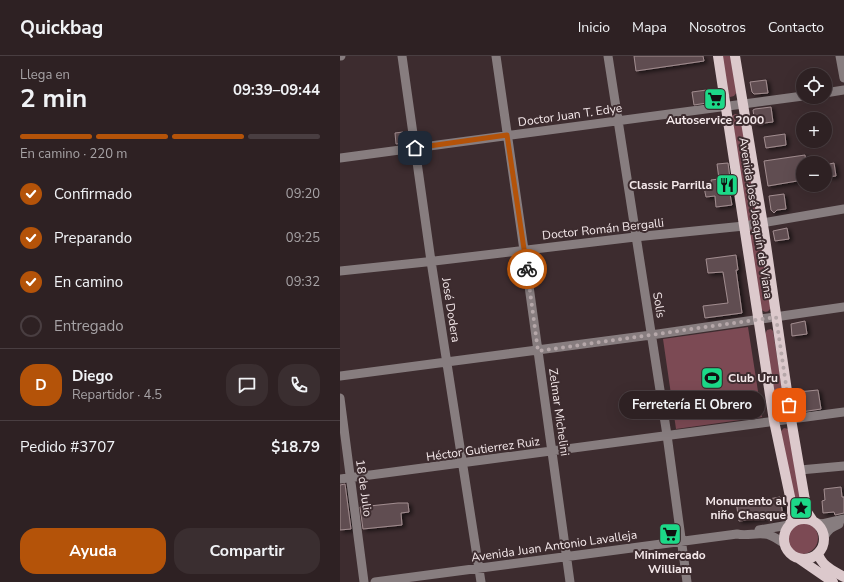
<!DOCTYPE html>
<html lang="es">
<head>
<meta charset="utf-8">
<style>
  body { margin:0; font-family:"Nunito Sans",sans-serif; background:#3a2e30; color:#f1f3f6; height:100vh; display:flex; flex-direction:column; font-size:15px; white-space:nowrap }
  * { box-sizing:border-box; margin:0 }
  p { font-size:13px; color:#a7a3a6 }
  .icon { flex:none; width:22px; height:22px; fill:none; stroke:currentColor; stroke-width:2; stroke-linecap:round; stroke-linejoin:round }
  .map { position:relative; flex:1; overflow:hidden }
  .side { display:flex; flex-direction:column; background:#2e2123; width:340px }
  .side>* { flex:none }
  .controls { position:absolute; left:456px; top:12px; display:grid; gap:8px }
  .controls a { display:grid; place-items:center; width:36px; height:36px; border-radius:50%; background:#2e2123; box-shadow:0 4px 16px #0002,0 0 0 1px #493e41; font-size:20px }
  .pin { position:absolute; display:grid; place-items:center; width:34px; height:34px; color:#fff; margin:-17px; border-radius:8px; box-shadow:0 2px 6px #0006 }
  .courier { position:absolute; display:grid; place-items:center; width:40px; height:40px; margin:-20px; border:3px solid #b45309; border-radius:50%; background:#fff; color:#222; box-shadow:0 1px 5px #0007 }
  .bubble { position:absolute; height:28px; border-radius:14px; background:#2e2123; box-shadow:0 4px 16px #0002,0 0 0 1px #493e41; font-size:13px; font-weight:700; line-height:28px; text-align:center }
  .summary em { font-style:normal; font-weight:700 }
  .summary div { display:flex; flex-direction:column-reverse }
  .summary { display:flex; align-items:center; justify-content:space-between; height:68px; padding:0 20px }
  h1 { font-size:26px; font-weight:700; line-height:30px }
  .bar { display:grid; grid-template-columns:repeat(4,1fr); gap:6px 4px; align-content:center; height:48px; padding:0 20px }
  .bar i { height:5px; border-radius:3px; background:#493e41 }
  .bar .on { background:#b45309 }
  .bar p { grid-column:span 4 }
  .line { display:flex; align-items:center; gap:10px; padding:0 20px; border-top:1px solid #493e41 }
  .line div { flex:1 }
  .round { display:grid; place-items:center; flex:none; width:42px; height:42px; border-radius:16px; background:#3a2e30 }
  ol { padding:0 20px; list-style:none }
  li { display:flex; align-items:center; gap:12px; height:44px }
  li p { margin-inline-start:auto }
  li .icon { padding:4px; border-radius:50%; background:#b45309; color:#fff; stroke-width:4 }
  li:last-child { color:#a7a3a6 }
  li i { width:22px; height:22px; border:2px solid #493e41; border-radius:50% }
  .button { display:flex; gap:8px; margin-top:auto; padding:8px 20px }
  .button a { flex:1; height:46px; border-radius:16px; background:#b45309; color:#fff; font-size:16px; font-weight:700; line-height:46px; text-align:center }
  .button a+a { background:#3a2e30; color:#f1f3f6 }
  header { display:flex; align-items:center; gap:24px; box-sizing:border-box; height:56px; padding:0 20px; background:#2e2123; border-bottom:1px solid #493e41 }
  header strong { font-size:19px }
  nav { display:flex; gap:22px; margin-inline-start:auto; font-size:14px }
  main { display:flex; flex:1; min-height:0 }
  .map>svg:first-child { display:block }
  .green { fill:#7c4a54 }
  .building { fill:#614e51; stroke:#a28d90; filter:url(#shadow) }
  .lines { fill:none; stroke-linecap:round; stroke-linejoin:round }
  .minor { stroke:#877d7f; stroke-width:9 }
  .major { stroke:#dcc9cc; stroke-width:10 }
  .done { stroke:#b5a7a9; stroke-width:4; stroke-dasharray:0 7.2 }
  .route { stroke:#b45309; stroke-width:5 }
  .labels { text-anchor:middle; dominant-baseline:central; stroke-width:4; stroke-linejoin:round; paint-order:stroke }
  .street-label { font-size:12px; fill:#f5e9eb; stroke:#3d2c2f }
  .poi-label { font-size:12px; font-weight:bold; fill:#f5e9eb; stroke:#3d2c2f }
</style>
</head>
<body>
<header>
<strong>Quickbag</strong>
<nav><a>Inicio</a><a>Mapa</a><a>Nosotros</a><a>Contacto</a></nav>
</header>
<main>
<section class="side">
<div class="summary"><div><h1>2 min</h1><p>Llega en</p></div><em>09:39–09:44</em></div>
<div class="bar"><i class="on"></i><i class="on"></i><i class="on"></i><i></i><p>En camino · 220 m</p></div>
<ol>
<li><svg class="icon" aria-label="check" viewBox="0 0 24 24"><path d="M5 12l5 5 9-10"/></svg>Confirmado<p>09:20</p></li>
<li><svg class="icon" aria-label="check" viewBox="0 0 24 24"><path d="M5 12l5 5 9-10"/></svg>Preparando<p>09:25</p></li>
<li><svg class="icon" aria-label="check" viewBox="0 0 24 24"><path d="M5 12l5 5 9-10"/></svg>En camino<p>09:32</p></li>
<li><i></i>Entregado</li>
</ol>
<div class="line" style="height:72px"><b class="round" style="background:#b45309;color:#fff">D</b><div><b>Diego</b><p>Repartidor · 4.5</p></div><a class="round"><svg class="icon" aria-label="chat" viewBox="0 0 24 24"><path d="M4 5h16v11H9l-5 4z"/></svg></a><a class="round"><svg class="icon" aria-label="phone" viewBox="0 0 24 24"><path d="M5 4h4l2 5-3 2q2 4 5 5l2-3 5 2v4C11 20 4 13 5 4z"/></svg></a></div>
<div class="line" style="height:52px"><div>Pedido #3707</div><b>$18.79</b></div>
<div class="button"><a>Ayuda</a><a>Compartir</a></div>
</section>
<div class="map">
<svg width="504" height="526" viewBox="0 0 504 526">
  <defs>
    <filter id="shadow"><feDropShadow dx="3" dy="2" stdDeviation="2" flood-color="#0009"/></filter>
  </defs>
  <rect width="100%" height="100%" fill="#3d2c2f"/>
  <path class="green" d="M 381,0 L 391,0 L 397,36 L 394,40 L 390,41 L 388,39 Z
    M 395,58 L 398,58 L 401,62 L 417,162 L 416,164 L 407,166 L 392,60 Z
    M 418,170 L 431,250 C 430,256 425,258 421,253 L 408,173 Z
    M 408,271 L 422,361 L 336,373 L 323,283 Z
    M 431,273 L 433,275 L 445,353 L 443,355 L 437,353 L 425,278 L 427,274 Z
    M 444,372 L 449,373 L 463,458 L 455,459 L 441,375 Z
    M446 482a16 16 0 1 1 32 0a16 16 0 1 1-32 0Z"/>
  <path class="building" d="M 294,0 L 363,0 L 364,5 L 296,15 Z
    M 426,24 L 428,37 L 414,38 L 412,36 L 410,26 Z
    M 374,33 L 376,44 L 373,46 L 354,49 L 352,36 Z
    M 431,51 L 433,66 L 415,68 L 413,54 L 415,53 Z
    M 63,76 L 64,87 L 56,88 L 55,77 Z
    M 445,78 L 446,89 L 426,92 L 424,81 Z
    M 465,99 L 466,107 L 463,107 L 463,124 L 428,130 L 424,105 Z
    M 388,107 L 392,138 L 390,138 L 392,149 L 376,151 L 375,140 L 366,141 L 364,131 L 372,130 L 371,124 L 379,123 L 377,108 Z
    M 494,107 L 496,120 L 485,121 L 485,109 Z
    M 444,138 L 446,153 L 437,154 L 434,157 L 431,154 L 429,140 Z
    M 447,172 L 449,183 L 435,185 L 433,175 Z
    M 396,199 L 398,214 L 396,214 L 402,257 L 365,262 L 363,250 L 388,247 L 383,216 L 368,217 L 366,203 Z
    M 465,265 L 467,278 L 452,280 L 451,268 Z
    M 478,334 L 481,353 L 461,356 L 458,336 Z
    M 5,428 L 11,473 L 0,474 L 0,429 Z
    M 501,431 L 502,441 L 504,441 L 504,457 L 495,459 L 494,456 L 483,457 L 482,445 L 485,444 L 484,433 Z
    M 440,441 L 443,460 L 399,465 L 396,445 L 411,443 L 412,446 Z
    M 58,447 L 68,447 L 69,456 L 61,457 L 62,469 L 23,473 L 20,451 Z"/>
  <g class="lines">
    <path class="minor" d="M 0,0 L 1,0
      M 62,0 L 91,205 L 141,526
      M 156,0 L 184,194 L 230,526
      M 268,0 L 327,379 L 347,526
      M 500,0 L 504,22
      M 485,37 L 504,34
      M 0,102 L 463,40
      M 0,215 L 86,206 L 295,181 L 404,170 L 504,153
      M 0,320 L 311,279 L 504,251
      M 0,342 L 24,526
      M 460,414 L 504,410
      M 0,423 L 504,356
      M 477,467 L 482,468 L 504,463
      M 419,474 L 449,469
      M 484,481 C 488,473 492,471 499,468
      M 35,526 L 397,478 C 406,480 415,477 424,478 C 432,478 438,484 445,488"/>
    <path class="major" d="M 378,0 L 434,365 L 452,450 L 452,458 L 450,469
      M 395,0 L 424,175 L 451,363 L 467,456 L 473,465
      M444 483a20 20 0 1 1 40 0a20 20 0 1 1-40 0Z
      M 478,497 C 481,510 494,515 504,521
      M 458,502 L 493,526"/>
  </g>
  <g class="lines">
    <path class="done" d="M 187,213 L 198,295 L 436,261 L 449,349"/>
    <path class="route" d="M 75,92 L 167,79 L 187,213"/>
  </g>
  <defs>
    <g id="supermarket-square" transform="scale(1.15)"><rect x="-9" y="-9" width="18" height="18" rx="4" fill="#1cd988" stroke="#3d2c2f"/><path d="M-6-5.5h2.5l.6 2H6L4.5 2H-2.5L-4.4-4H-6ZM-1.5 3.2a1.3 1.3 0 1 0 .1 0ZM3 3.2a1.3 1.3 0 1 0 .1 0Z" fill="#111"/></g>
    <g id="restaurant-square" transform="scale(1.15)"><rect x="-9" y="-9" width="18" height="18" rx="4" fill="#1cd988" stroke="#3d2c2f"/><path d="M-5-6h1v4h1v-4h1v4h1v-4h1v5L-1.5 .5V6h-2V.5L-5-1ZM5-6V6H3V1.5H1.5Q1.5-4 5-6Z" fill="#111"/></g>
    <g id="stadium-square" transform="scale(1.15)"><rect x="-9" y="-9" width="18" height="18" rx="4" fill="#1cd988" stroke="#3d2c2f"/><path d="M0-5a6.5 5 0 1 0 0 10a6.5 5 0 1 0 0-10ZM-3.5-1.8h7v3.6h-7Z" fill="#111"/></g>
    <g id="sight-square" transform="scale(1.15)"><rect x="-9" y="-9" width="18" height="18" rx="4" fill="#1cd988" stroke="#3d2c2f"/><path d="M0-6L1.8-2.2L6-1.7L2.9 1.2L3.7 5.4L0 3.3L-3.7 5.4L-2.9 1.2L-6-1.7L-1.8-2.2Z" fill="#111"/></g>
  </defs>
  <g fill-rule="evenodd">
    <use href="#supermarket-square" x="375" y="43"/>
    <use href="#restaurant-square" x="387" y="129"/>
    <use href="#stadium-square" x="372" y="322"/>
    <use href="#sight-square" x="461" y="452"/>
    <use href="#supermarket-square" x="330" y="478"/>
  </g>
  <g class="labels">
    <g class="street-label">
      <text transform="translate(230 59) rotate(-8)">Doctor Juan T. Edye</text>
      <text transform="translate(416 162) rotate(81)">Avenida José Joaquín de Viana</text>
      <text transform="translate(263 173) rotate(-6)">Doctor Román Bergalli</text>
      <text transform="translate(319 249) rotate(81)">Solís</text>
      <text transform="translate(111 254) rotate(81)">José Dodera</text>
      <text transform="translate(219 356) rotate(82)">Zelmar Michelini</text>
      <text transform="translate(143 393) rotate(-8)">Héctor Gutierrez Ruiz</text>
      <text transform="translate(24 432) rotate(82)">18 de Julio</text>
      <text transform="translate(214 490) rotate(-8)">Avenida Juan Antonio Lavalleja</text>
    </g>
    <g class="poi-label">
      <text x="375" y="64">Autoservice 2000</text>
      <text x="372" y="129" text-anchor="end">Classic Parrilla</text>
      <text x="388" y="322" text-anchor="start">Club Uru</text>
      <text x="446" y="445" text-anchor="end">Monumento al<tspan x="446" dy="14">niño Chasque</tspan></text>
      <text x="330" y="499">Minimercado<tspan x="330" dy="14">William</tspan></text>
    </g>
  </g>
</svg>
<div class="controls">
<a><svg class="icon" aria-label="locate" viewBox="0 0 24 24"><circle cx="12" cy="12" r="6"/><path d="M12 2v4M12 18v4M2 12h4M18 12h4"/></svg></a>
<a>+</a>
<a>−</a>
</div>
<div class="pin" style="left:449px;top:349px;background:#ea580c"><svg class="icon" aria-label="bag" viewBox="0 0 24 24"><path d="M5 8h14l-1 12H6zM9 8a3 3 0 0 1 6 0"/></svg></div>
<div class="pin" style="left:75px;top:92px;background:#1f2937"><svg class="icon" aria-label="home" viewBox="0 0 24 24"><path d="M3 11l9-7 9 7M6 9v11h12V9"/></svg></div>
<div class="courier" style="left:187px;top:213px"><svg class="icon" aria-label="bike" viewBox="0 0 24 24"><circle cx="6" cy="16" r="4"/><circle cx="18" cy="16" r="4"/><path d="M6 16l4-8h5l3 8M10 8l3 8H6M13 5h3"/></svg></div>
<div class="bubble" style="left:279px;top:335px;width:146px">Ferretería El Obrero</div>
</div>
</main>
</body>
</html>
